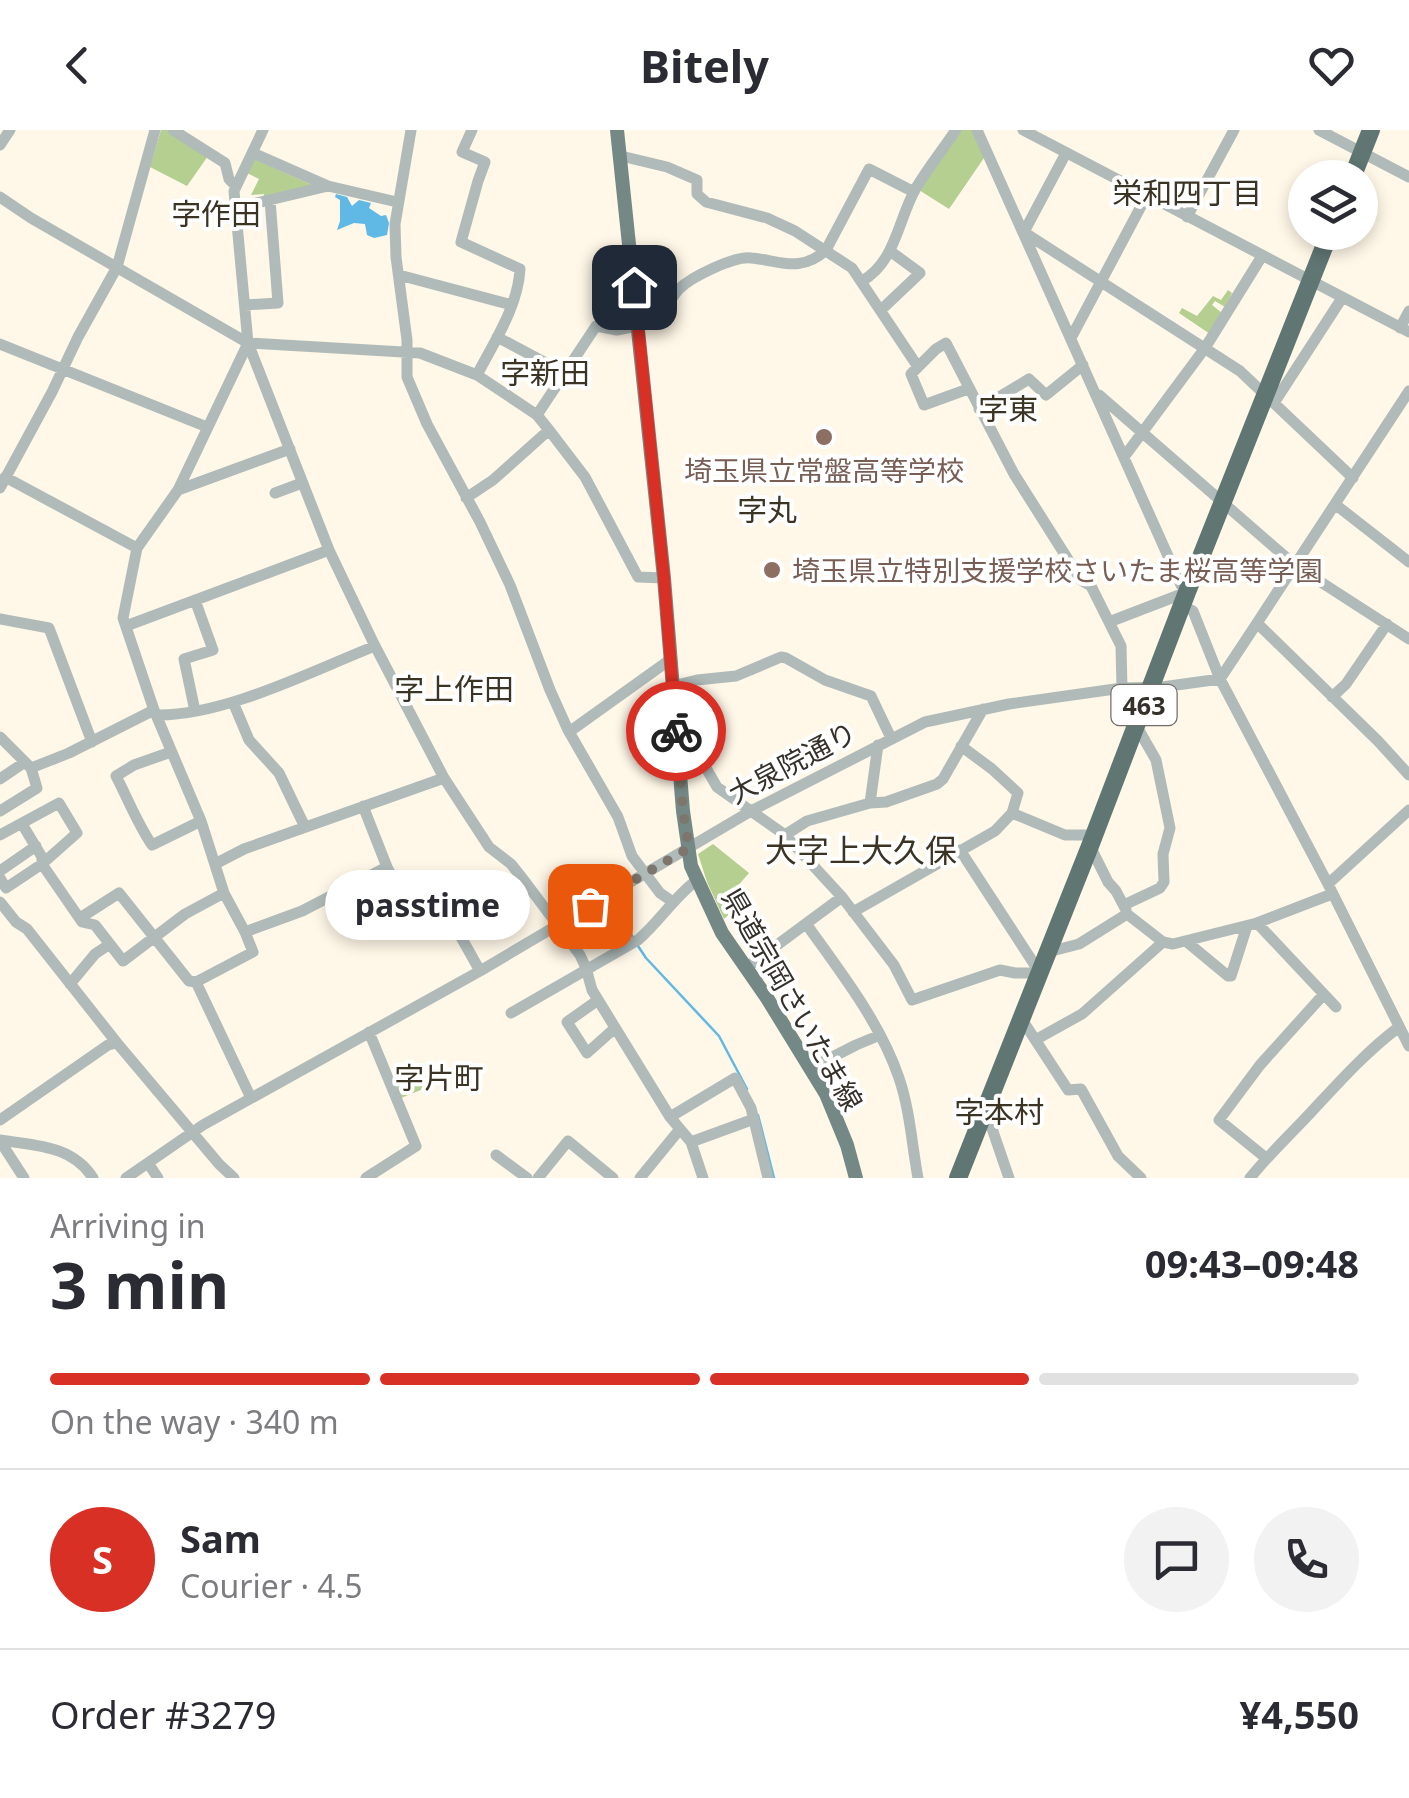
<!DOCTYPE html>
<html lang="en">
<head>
<meta charset="utf-8">
<style>
  body { margin:0; font-family:"Noto Sans","Noto Sans JP",sans-serif; background:#f2f2f3; color:#2b2b33; height:100vh; display:flex; flex-direction:column; font-size:38px; white-space:nowrap }
  * { box-sizing:border-box; margin:0 }
  p { font-size:32px; color:#7c7c81 }
  .icon { flex:none; width:55px; height:55px; fill:none; stroke:currentColor; stroke-width:2; stroke-linecap:round; stroke-linejoin:round }
  .map { position:relative; height:1048px; overflow:hidden }
  .panel { display:flex; flex-direction:column; background:#fff; flex:1 }
  .panel>* { flex:none }
  .controls { position:absolute; left:1288px; top:30px; display:grid; gap:20px }
  .controls a { display:grid; place-items:center; width:90px; height:90px; border-radius:50%; background:#fff; box-shadow:0 5px 15px #0003; font-size:50px }
  .pin { position:absolute; display:grid; place-items:center; width:85px; height:85px; color:#fff; margin:-42px; border-radius:20px; box-shadow:0 5px 15px #0006 }
  .courier { position:absolute; display:grid; place-items:center; width:100px; height:100px; margin:-50px; border:8px solid #d93025; border-radius:50%; background:#fff; color:#222; box-shadow:0 2px 12px #0007 }
  .bubble { position:absolute; height:70px; border-radius:35px; background:#fff; box-shadow:0 5px 15px #0003; font-size:32px; font-weight:700; line-height:70px; text-align:center }
  .headline em { font-style:normal; font-weight:700 }
  .headline div { display:flex; flex-direction:column-reverse }
  .headline { display:flex; align-items:center; justify-content:space-between; height:170px; padding:0 50px }
  h1 { font-size:65px; font-weight:700; line-height:75px }
  .bar { display:grid; grid-template-columns:repeat(4,1fr); gap:15px 10px; align-content:center; height:120px; padding:0 50px }
  .bar i { height:12px; border-radius:8px; background:#e1e1e2 }
  .bar .on { background:#d93025 }
  .bar p { grid-column:span 4 }
  .line { display:flex; align-items:center; gap:25px; padding:0 50px; border-top:2px solid #e1e1e2 }
  .line div { flex:1 }
  .round { display:grid; place-items:center; flex:none; width:105px; height:105px; border-radius:52px; background:#f2f2f3 }
  header { display:flex; justify-content:space-between; align-items:center; height:130px; padding:0 50px; background:#fff; font-size:45px; font-weight:700 }
  .map>svg:first-child { display:block }
  .green { fill:#b4cf8f }
  .water { fill:#5fb9e4 }
  .lines { fill:none; stroke-linecap:round; stroke-linejoin:round }
  .stream { stroke:#5fb9e4; stroke-width:2.5 }
  .minor { stroke:#b0bbb9; stroke-width:11 }
  .major { stroke:#748885; stroke-width:14 }
  .highway { stroke:#5f7673; stroke-width:18 }
  .done { stroke:#7c766c; stroke-width:10; stroke-dasharray:0 18 }
  .route { stroke:#d93025; stroke-width:12 }
  .education-dot { fill:#8d6e63; stroke:#fff; stroke-width:4 }
  .labels { text-anchor:middle; dominant-baseline:central; stroke-width:8; stroke-linejoin:round; paint-order:stroke }
  .shield { fill:#fff; stroke:#726f6a; stroke-width:2.5 }
  .shield-label { font-size:25px; font-weight:bold; fill:#35312a }
  .education-label { font-size:28px; fill:#785e54; stroke:#fff }
  .street-label { font-size:28px; fill:#35312a; stroke:#fff }
  .neighbourhood-label { font-size:30px; fill:#3b3324; stroke:#fff }
  .quarter-label { font-size:32px; fill:#3b3324; stroke:#fff }
</style>
</head>
<body>
<header><svg class="icon" aria-label="back" viewBox="0 0 24 24"><path d="M15 5l-7 7 7 7"/></svg>Bitely<svg class="icon" aria-label="heart" viewBox="0 0 24 24"><path d="M12 20l-8-8c-3-5 5-10 8-4 3-6 11-1 8 4z"/></svg></header>
<div class="map">
<svg width="1409" height="1048" viewBox="0 0 1409 1048">
  <rect width="100%" height="100%" fill="#fff7e7"/>
  <path class="green" d="M 161,0 L 167,0 L 208,26 L 187,56 L 150,37 Z
    M 960,0 L 972,0 L 986,25 L 949,79 L 919,60 Z
    M 254,29 L 312,55 L 263,69 L 264,64 L 251,65 L 259,49 L 245,42 Z
    M 1228,160 L 1232,163 L 1225,177 L 1215,171 L 1212,175 L 1222,183 L 1210,204 L 1179,183 L 1182,178 L 1197,186 L 1213,166 L 1221,170 Z
    M 713,714 L 749,743 L 736,758 L 746,768 L 724,789 L 707,752 L 698,724 Z
    M 424,936 L 433,955 L 401,968 L 393,950 Z"/>
  <path class="water" d="M 336,64 L 347,67 L 352,76 L 359,70 L 371,73 L 369,78 L 381,86 L 386,85 L 389,93 L 387,105 L 374,108 L 367,105 L 365,94 L 354,93 L 337,100 L 340,91 L 340,70 L 335,67 Z"/>
  <g class="lines">
    <path class="stream" d="M 614,776 L 634,809
      M 638,816 L 646,828 L 719,906 L 747,959
      M 758,985 L 774,1048"/>
    <path class="minor" d="M 173,0 L 225,33 L 229,49 L 235,55
      M 263,0 L 234,61 L 248,213 L 329,420 L 374,514 L 444,648 L 489,717 L 511,734 L 526,753 L 580,825 L 586,838 L 592,860 L 670,987 L 691,1012 L 703,1048
      M 411,0 L 395,94 L 396,127 L 407,210 L 407,247 L 427,294 L 480,392 L 510,455 L 550,560 L 568,600 L 618,687 L 632,726 L 660,763 L 673,772
      M 472,0 L 462,22 L 485,32 L 478,51 L 461,112 L 520,139 C 518,177 494,212 477,245
      M 977,0 L 1181,455 L 1187,462 L 1109,492
      M 1023,0 L 1409,202
      M 1319,0 L 1409,47
      M 0,15 L 10,0
      M 253,23 L 328,56 L 397,72
      M 621,26 L 667,37 L 697,50 L 697,64 L 706,72 L 767,88 L 795,101 L 852,138 L 918,237
      M 0,67 L 31,88 L 248,213 L 420,223 L 477,245 L 537,285 L 549,300 L 585,347 L 638,447 L 664,448
      M 236,78 L 328,56
      M 1187,87 L 1234,0
      M 1024,102 L 1066,23
      M 1025,103 L 1240,241 L 1353,348
      M 399,145 L 512,175
      M 862,151 C 896,132 898,89 916,58 C 928,38 943,19 956,0
      M 245,175 L 278,173 L 270,70
      M 881,180 L 920,143 L 890,121
      M 1400,198 L 1409,181
      M 497,207 L 565,243
      M 1071,208 L 1147,65
      M 248,213 L 178,360 L 137,418 L 123,488 L 154,580 L 201,691 L 224,763 L 245,802 L 253,822 L 196,852 L 251,968
      M 0,214 L 207,297
      M 968,259 L 924,275 L 911,244 L 936,219 L 946,213 L 1014,344 L 1081,450 L 1091,456 L 1121,516 L 1122,558
      M 1409,261 L 1257,493 L 1378,611 L 1409,645
      M 1099,265 L 1296,436 L 1409,509
      M 1274,273 L 1342,168
      M 979,279 L 1029,249 L 1046,265 L 1083,235
      M 537,285 L 596,196 L 617,200 L 656,192 C 664,182 670,169 679,159 C 691,147 734,126 751,128 C 779,130 800,144 826,120 L 869,39 L 914,62
      M 1124,327 L 1205,218 L 1262,126
      M 5,347 L 137,418
      M 0,358 L 52,262 L 78,207 L 117,137 L 155,0
      M 178,360 L 290,319
      M 275,363 L 302,353
      M 466,368 L 493,350 L 549,300
      M 1336,375 L 1409,432
      M 1182,475 L 1193,481 L 1220,549 L 1328,754 L 1409,916
      M 0,489 L 49,498 L 92,612
      M 126,496 L 329,420
      M 673,556 L 697,550 L 736,546 L 781,527 L 786,528 L 825,550 L 871,566 L 891,608
      M 1332,567 L 1346,554 L 1387,494
      M 233,572 L 249,610 L 279,643 L 305,697
      M 195,581 L 184,529 L 213,520 L 195,470
      M 157,585 C 224,586 312,541 375,516
      M 677,594 L 691,612 L 717,657 L 785,705 L 842,767 L 894,835 L 912,870 L 1000,840 L 1015,843 L 1040,843
      M 569,602 L 671,529
      M 0,607 L 31,638 L 69,623 L 154,580
      M 171,622 L 134,635 L 116,646 C 128,669 137,693 152,715 L 201,691
      M 0,649 L 25,632
      M 870,673 L 886,672 L 937,654 L 943,649 L 983,579
      M 363,676 L 387,737 L 403,767 L 432,755 L 480,841
      M 0,681 L 37,658 L 31,638
      M 1012,683 L 1065,705 L 1094,705
      M 22,694 L 42,727 L 42,734 L 82,792 L 95,795 L 123,831 L 185,784 L 224,763
      M 0,705 L 59,673 L 77,703 L 42,734 L 6,758 L 0,748
      M 785,705 L 807,691 L 870,673 L 878,615
      M 1090,716 L 1108,752 L 1116,761 L 1126,780
      M 960,720 L 1040,843
      M 215,734 L 244,719 L 444,648
      M 0,741 L 36,716
      M 1328,754 L 1409,680
      M 0,772 L 16,792 L 27,799 L 117,913
      M 1124,775 L 1160,758 L 1164,752 L 1163,724 L 1170,698 L 1156,630 L 1136,595
      M 853,782 L 995,701 L 1012,683 L 1018,663 L 992,639 L 961,616
      M 80,788 L 119,763 L 189,851 L 196,852
      M 1257,793 L 1332,764
      M 807,795 C 841,843 880,892 899,948 C 910,980 912,1016 918,1048
      M 245,802 L 302,781 L 387,737
      M 1187,812 L 1228,846 L 1231,846 L 1247,796
      M 1048,822 L 1079,814 L 1127,784 L 1163,812 L 1173,814 L 1257,793 L 1336,877
      M 746,838 L 842,767
      M 70,854 L 95,824 L 110,814
      M 598,870 L 567,892 L 587,923 L 615,898
      M 511,883 L 638,810 C 660,791 674,767 697,750
      M 1021,888 L 1068,960 L 1081,959 L 1118,1026 L 1141,1048
      M 1037,909 L 1082,884 L 1163,812
      M 811,938 L 856,915 L 880,905
      M 986,981 L 1009,1048
      M 670,987 L 735,948 L 751,978 L 768,1048
      M 0,990 L 108,915 L 117,913 L 219,1034 L 234,1048
      M 0,1010 C 36,1016 72,1015 93,1048
      M 0,1011 L 24,1048
      M 691,1012 L 754,989
      M 496,1025 L 527,1048
      M 1266,1028 L 1219,990 L 1260,935 L 1324,864
      M 148,1033 L 158,1048
      M 126,1048 L 203,995 L 480,841 L 751,681 L 925,592 L 1009,574 L 1122,558 L 1162,557 L 1220,549 L 1257,493
      M 366,1048 L 416,1016 L 369,902
      M 538,1048 L 568,1011 L 613,1048
      M 640,1048 L 680,999
      M 1250,1048 C 1270,1023 1293,1002 1314,979 C 1341,950 1367,921 1399,897"/>
    <path class="major" d="M 617,0 L 664,448 L 683,681 L 691,736 L 722,803 L 767,868 L 826,964 L 847,1015 L 856,1048"/>
    <path class="highway" d="M 1352,48 L 1371,0
      M 958,1048 L 1090,716 L 1187,462 L 1330,102"/>
  </g>
  <g class="lines">
    <path class="done" d="M 590,776 L 689,718 L 683,681 L 676,601"/>
    <path class="route" d="M 634,157 L 664,448 L 676,601"/>
  </g>
  <g class="education-dot">
    <circle cx="824" cy="307" r="10"/>
    <circle cx="772" cy="440" r="10"/>
  </g>
  <g class="labels">
    <rect class="shield" x="1111.5" y="555" width="65" height="40" rx="8"/>
    <g class="shield-label">
      <text x="1144" y="575">463</text>
    </g>
    <g class="education-label">
      <text x="824" y="340">埼玉県立常盤高等学校</text>
      <text x="792" y="440" text-anchor="start">埼玉県立特別支援学校さいたま桜高等学園</text>
    </g>
    <g class="street-label">
      <text transform="translate(792 632) rotate(-28)">大泉院通り</text>
      <text transform="translate(793 869) rotate(60)">県道宗岡さいたま線</text>
    </g>
    <g class="neighbourhood-label">
      <text x="1187" y="62">栄和四丁目</text>
      <text x="216" y="83">字作田</text>
      <text x="545" y="242">字新田</text>
      <text x="1008" y="278">字東</text>
      <text x="767" y="379">字丸</text>
      <text x="454" y="558">字上作田</text>
      <text x="439" y="947">字片町</text>
      <text x="999" y="981">字本村</text>
    </g>
    <g class="quarter-label">
      <text x="861" y="719">大字上大久保</text>
    </g>
  </g>
</svg>
<div class="controls">
<a><svg class="icon" aria-label="layers" viewBox="0 0 24 24"><path d="M12 4l9 5-9 5-9-5zM3 14l9 5 9-5"/></svg></a>
</div>
<div class="pin" style="left:590px;top:776px;background:#ea580c"><svg class="icon" aria-label="bag" viewBox="0 0 24 24"><path d="M5 8h14l-1 12H6zM9 8a3 3 0 0 1 6 0"/></svg></div>
<div class="pin" style="left:634px;top:157px;background:#1f2937"><svg class="icon" aria-label="home" viewBox="0 0 24 24"><path d="M3 11l9-7 9 7M6 9v11h12V9"/></svg></div>
<div class="courier" style="left:676px;top:601px"><svg class="icon" aria-label="bike" viewBox="0 0 24 24"><circle cx="6" cy="16" r="4"/><circle cx="18" cy="16" r="4"/><path d="M6 16l4-8h5l3 8M10 8l3 8H6M13 5h3"/></svg></div>
<div class="bubble" style="left:325px;top:740px;width:205px">passtime</div>
</div>
<section class="panel">
<div class="headline"><div><h1>3 min</h1><p>Arriving in</p></div><em>09:43–09:48</em></div>
<div class="bar"><i class="on"></i><i class="on"></i><i class="on"></i><i></i><p>On the way · 340 m</p></div>
<div class="line" style="height:180px"><b class="round" style="background:#d93025;color:#fff">S</b><div><b>Sam</b><p>Courier · 4.5</p></div><a class="round"><svg class="icon" aria-label="chat" viewBox="0 0 24 24"><path d="M4 5h16v11H9l-5 4z"/></svg></a><a class="round"><svg class="icon" aria-label="phone" viewBox="0 0 24 24"><path d="M5 4h4l2 5-3 2q2 4 5 5l2-3 5 2v4C11 20 4 13 5 4z"/></svg></a></div>
<div class="line" style="height:130px"><div>Order #3279</div><b>¥4,550</b></div>
</section>
</body>
</html>
